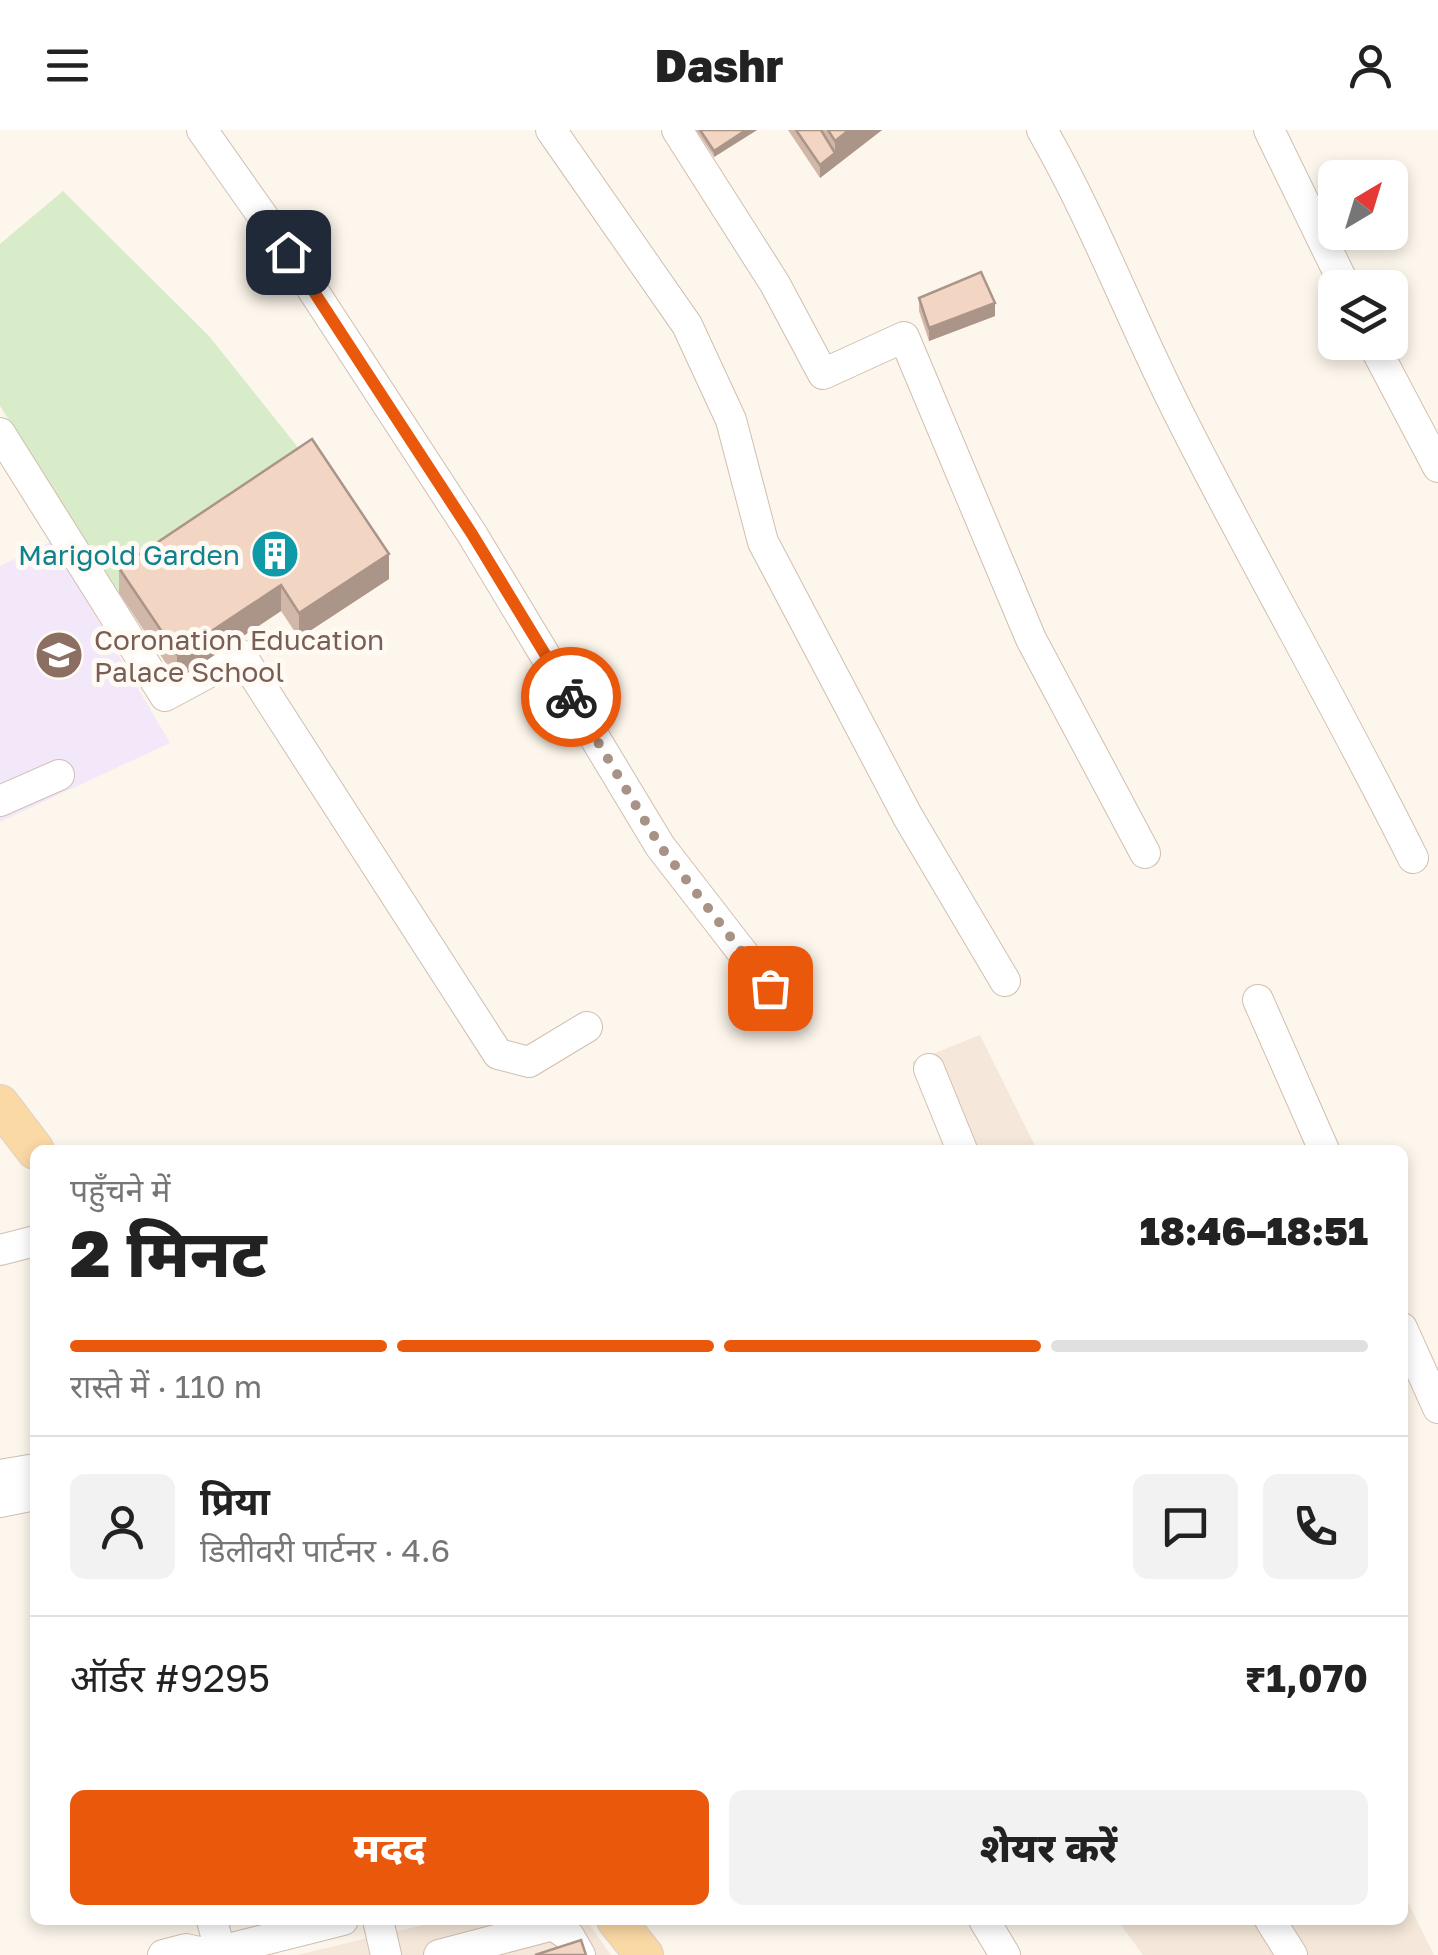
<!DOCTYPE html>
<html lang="hi">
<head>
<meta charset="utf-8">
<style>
  body { margin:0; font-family:"Golos Text","Noto Sans Devanagari",sans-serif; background:#f2f2f2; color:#222; height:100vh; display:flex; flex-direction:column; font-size:38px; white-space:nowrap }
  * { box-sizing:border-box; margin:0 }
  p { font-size:32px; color:#767676 }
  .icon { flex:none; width:55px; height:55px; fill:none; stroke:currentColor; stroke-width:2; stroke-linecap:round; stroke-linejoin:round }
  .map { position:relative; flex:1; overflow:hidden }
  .drawer { position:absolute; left:30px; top:1015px; width:1378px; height:780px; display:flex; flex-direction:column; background:#fff; border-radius:15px; box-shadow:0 5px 15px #0003 }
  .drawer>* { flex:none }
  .needle { width:65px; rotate:38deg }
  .fabs { position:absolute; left:1318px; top:30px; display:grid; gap:20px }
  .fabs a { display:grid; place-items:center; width:90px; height:90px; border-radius:15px; background:#fff; box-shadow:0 5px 15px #0003; font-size:50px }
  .pin { position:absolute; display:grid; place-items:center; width:85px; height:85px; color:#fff; margin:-42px; border-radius:20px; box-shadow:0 5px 15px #0006 }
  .courier { position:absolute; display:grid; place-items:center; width:100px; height:100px; margin:-50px; border:8px solid #ea580c; border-radius:50%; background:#fff; color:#222; box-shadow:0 2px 12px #0007 }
  .overview em { font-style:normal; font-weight:800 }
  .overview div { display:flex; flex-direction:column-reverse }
  .overview { display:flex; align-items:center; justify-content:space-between; height:170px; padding:0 40px }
  h1 { font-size:65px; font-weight:800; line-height:75px }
  .bar { display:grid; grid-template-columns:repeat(4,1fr); gap:15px 10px; align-content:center; height:120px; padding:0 40px }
  .bar i { height:12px; border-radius:8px; background:#e0e0e0 }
  .bar .current { background:#ea580c }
  .bar p { grid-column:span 4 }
  .line { display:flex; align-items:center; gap:25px; padding:0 40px; border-top:2px solid #e0e0e0 }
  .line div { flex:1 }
  .round { display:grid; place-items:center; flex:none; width:105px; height:105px; border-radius:15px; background:#f2f2f2 }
  .button { display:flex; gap:20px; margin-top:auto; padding:20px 40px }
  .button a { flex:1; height:115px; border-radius:15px; background:#ea580c; color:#fff; font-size:40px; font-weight:800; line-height:115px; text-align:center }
  .button a+a { background:#f2f2f2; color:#222 }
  header { display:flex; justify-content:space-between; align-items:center; height:130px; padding:0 40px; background:#fff; font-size:45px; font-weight:800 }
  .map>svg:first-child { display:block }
  .residential { fill:#f5e8da }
  .education { fill:#f3e8fa }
  .green { fill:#d8ecc9 }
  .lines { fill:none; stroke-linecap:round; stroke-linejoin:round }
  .minor-casing { stroke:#d1beb0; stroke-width:32 }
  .major-casing { stroke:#dad1cd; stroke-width:40 }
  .minor { stroke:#fff; stroke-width:30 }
  .major { stroke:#fbd9a5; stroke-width:38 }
  .wall { fill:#d1b7a8 }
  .shaded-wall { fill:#aa9588 }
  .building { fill:#f3d5c3; stroke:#aa9588; stroke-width:2.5 }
  .done { stroke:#a89285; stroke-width:10; stroke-dasharray:0 18 }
  .route { stroke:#ea580c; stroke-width:12 }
  .labels { text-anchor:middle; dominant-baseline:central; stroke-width:10; stroke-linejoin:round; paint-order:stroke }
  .culture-label { font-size:28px; fill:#0d838f; stroke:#fffaf3; text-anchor:end }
  .education-label { font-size:28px; fill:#785e54; stroke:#fffaf3; text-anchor:start }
</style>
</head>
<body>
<header><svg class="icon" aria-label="menu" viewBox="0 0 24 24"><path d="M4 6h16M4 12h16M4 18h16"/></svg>Dashr<svg class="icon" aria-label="person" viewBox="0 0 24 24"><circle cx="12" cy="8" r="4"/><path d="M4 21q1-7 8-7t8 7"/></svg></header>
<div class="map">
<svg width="1438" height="1825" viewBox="0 0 1438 1825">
  <rect width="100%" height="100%" fill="#fdf6ec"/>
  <path class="residential" d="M 980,905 L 1037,1020 L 947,1020 L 912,932 Z
    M 1403,1762 L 1434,1825 L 1143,1825 L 1117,1790 L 1402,1790 Z
    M 444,1790 L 586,1790 L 611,1825 L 297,1825 Z"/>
  <path class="education" d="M 52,411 L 170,613 L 0,692 L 0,436 Z"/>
  <path class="green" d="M 63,61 L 209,206 L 312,335 L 119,463 L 0,276 L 0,114 Z"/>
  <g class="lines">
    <g class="minor-casing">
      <path id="minor" d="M 202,0 L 288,122 L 472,404 L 660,716 L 770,858
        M 551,0 L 687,195 L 731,290 L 763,412 L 908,687 L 1005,851
        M 677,0 L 775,154 L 823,244 L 904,207 L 1031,509 L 1145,723
        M 1042,0 C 1095,92 1132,192 1180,286 C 1255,435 1339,579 1413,728
        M 1269,0 L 1346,158
        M 1372,212 L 1438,337
        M 0,303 L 165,566 L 241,525 L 498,924 L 529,932 L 587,897
        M 0,671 L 59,645
        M 1258,870 L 1324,1020
        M 929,939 L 962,1020
        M 0,1120 L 35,1111
        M 1402,1198 L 1438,1278
        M 0,1345 L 35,1339
        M 0,1372 L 35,1365
        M 212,1790 L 221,1825
        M 378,1790 L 386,1825
        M 984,1790 L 1005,1825
        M 1270,1790 L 1292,1825
        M 163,1825 L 186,1819 L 208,1824 L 343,1790
        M 439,1825 L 553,1795 L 569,1806 L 580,1825"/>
    </g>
    <g class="major-casing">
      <path id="major" d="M 0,974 L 35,1020
        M 616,1790 L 644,1825"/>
    </g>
    <use href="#minor" class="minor"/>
    <use href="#major" class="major"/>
  </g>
  <path class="wall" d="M 696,0 L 757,0 L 714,27 Z
    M 788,0 L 882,0 L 820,48 Z
    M 919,168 L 995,186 L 929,211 L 919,181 Z
    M 119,438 L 389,449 L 299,508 L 281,481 L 177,550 L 119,463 Z"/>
  <path class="shaded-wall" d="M 746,0 L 757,0 L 714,27 L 714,21 Z
    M 849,0 L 882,0 L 820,48 L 820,35 L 835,23 L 835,11 Z
    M 995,173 L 995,186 L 929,211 L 929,198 Z
    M 389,424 L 389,449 L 299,508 L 299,483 Z
    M 281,455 L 281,481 L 177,550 L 177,524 Z"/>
  <path class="building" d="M 700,0 L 746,0 L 714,21 Z
    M 796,0 L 821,0 L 835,23 L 820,35 Z
    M 828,0 L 849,0 L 835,11 Z
    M 981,142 L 995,173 L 929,198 L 919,168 Z
    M 312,309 L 389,424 L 299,483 L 281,455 L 177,524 L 119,438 Z
    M 581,1810 L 586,1825 L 535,1825 Z"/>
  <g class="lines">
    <path class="done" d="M 571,567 L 660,716 L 770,858"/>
    <path class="route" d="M 288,122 L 472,404 L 571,567"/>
  </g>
  <defs>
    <g id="building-disc" transform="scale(2.5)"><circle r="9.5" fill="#0f9aa8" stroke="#fffaf3"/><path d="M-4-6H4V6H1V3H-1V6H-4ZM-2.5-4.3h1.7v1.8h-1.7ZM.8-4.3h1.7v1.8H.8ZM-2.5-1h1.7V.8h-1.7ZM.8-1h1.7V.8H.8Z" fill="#fff"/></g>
    <g id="school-disc" transform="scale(2.5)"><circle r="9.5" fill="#8d6e63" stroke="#fffaf3"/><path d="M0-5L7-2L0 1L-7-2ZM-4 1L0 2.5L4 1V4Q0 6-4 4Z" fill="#fff"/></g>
  </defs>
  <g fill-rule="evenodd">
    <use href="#building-disc" x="275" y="424"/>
    <use href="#school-disc" x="59" y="525"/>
  </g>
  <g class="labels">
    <g class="culture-label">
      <text x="240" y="424">Marigold Garden</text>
    </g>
    <g class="education-label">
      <text x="94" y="509">Coronation Education<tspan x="94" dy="32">Palace School</tspan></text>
    </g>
  </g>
</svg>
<div class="fabs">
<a><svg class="needle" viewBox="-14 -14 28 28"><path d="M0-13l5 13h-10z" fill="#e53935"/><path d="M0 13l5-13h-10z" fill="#767676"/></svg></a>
<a><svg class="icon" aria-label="layers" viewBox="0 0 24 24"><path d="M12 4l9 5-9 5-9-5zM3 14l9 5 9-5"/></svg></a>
</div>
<div class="pin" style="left:770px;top:858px;background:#ea580c"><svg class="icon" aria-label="bag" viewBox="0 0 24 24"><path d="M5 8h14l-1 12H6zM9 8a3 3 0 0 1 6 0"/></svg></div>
<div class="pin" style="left:288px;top:122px;background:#1f2937"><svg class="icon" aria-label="home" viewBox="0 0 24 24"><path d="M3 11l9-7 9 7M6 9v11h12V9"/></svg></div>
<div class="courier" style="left:571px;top:567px"><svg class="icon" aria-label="bike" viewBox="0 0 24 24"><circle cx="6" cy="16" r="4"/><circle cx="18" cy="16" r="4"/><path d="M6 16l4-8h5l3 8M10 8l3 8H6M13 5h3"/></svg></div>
<section class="drawer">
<div class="overview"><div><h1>2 मिनट</h1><p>पहुँचने में</p></div><em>18:46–18:51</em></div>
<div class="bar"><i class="current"></i><i class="current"></i><i class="current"></i><i></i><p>रास्ते में · 110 m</p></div>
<div class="line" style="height:180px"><a class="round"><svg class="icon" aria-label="person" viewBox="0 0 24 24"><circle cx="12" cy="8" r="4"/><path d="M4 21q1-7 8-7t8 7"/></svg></a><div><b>प्रिया</b><p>डिलीवरी पार्टनर · 4.6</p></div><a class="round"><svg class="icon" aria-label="chat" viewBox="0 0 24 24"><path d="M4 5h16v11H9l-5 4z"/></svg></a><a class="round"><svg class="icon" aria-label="phone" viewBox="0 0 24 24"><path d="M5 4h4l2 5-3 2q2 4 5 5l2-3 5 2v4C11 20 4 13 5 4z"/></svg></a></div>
<div class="line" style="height:130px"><div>ऑर्डर #9295</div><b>₹1,070</b></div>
<div class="button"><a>मदद</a><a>शेयर करें</a></div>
</section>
</div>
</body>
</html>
